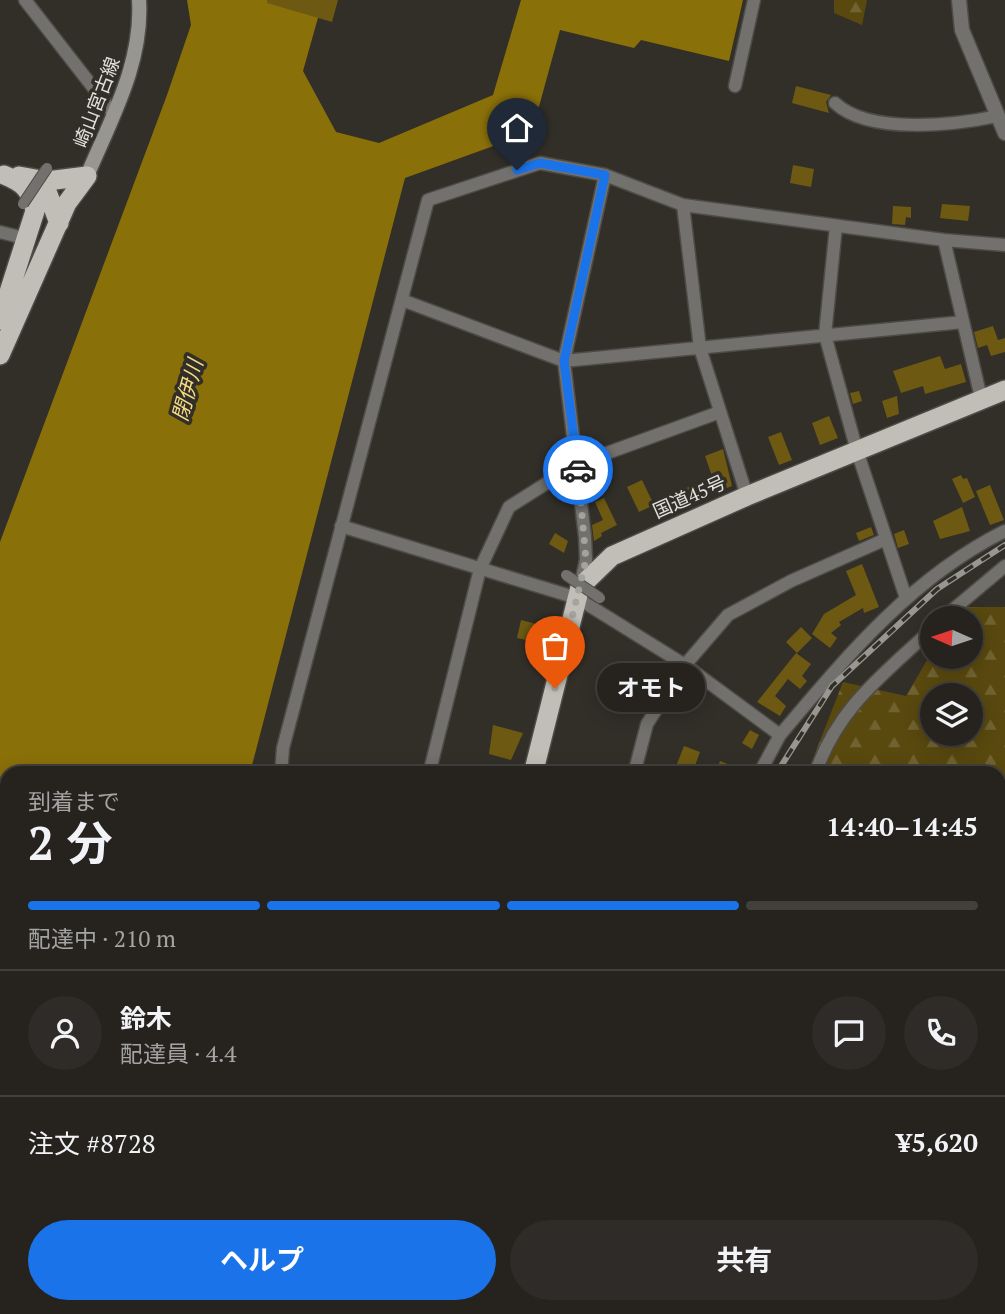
<!DOCTYPE html>
<html lang="ja">
<head>
<meta charset="utf-8">
<style>
  body { margin:0; font-family:"PT Serif","Noto Sans JP",serif; background:#2e2b28; color:#f1f3f6; height:100vh; display:flex; flex-direction:column; font-size:26px; white-space:nowrap }
  * { box-sizing:border-box; margin:0 }
  p { font-size:23px; color:#a4a4a4 }
  .icon { flex:none; width:38px; height:38px; fill:none; stroke:currentColor; stroke-width:2; stroke-linecap:round; stroke-linejoin:round }
  .map { position:relative; flex:1; overflow:hidden }
  .drawer { position:absolute; left:0px; top:766px; width:1006px; height:548px; display:flex; flex-direction:column; background:#26231f; border-radius:21px 21px 0 0; box-shadow:0 4px 18px #0003,0 0 0 2px #42403d }
  .drawer>* { flex:none }
  .needle { width:46px; rotate:273deg }
  .buttons { position:absolute; left:920px; top:606px; display:grid; gap:14px }
  .buttons a { display:grid; place-items:center; width:63px; height:63px; border-radius:50%; background:#26231f; box-shadow:0 4px 18px #0003,0 0 0 2px #42403d; font-size:35px }
  .pin { position:absolute; display:grid; place-items:center; width:60px; height:60px; color:#fff; margin:-72px -30px; border-radius:50% 50% 50% 0; rotate:-45deg; box-shadow:0 0 7px #0007 }
  .pin .icon { rotate:45deg }
  .courier { position:absolute; display:grid; place-items:center; width:70px; height:70px; margin:-35px; border:5px solid #1a73e8; border-radius:50%; background:#fff; color:#222; box-shadow:0 2px 9px #0007 }
  .bubble { position:absolute; height:49px; border-radius:24px; background:#26231f; box-shadow:0 4px 18px #0003,0 0 0 2px #42403d; font-size:23px; font-weight:700; line-height:49px; text-align:center }
  .head em { font-style:normal; font-weight:700 }
  .head div { display:flex; flex-direction:column-reverse }
  .head { display:flex; align-items:center; justify-content:space-between; height:119px; padding:0 28px }
  h1 { font-size:46px; font-weight:700; line-height:52px }
  .bar { display:grid; grid-template-columns:repeat(4,1fr); gap:10px 7px; align-content:center; height:84px; padding:0 28px }
  .bar i { height:9px; border-radius:5px; background:#42403d }
  .bar .on { background:#1a73e8 }
  .bar p { grid-column:span 4 }
  .line { display:flex; align-items:center; gap:18px; padding:0 28px; border-top:2px solid #42403d }
  .line div { flex:1 }
  .round { display:grid; place-items:center; flex:none; width:74px; height:74px; border-radius:37px; background:#2e2b28 }
  .action { display:flex; gap:14px; margin-top:auto; padding:14px 28px }
  .action a { flex:1; height:80px; border-radius:42px; background:#1a73e8; color:#fff; font-size:28px; font-weight:700; line-height:80px; text-align:center }
  .action a+a { background:#2e2b28; color:#f1f3f6 }
  .map>svg:first-child { display:block }
  .forest { fill:url(#forest-firs); fill-rule:evenodd }
  .water { fill:#8a7009 }
  .building { fill:#6d5912 }
  .lines { fill:none; stroke-linecap:round; stroke-linejoin:round }
  .minor-casing { stroke:#4e4b46; stroke-width:15 }
  .tertiary-casing { stroke:#4e4b46; stroke-width:17 }
  .secondary-casing { stroke:#4e4b46; stroke-width:17 }
  .trunk-casing { stroke:#4e4b46; stroke-width:22 }
  .minor { stroke:#72716e; stroke-width:12 }
  .tertiary { stroke:#72716e; stroke-width:14 }
  .secondary { stroke:#979690; stroke-width:14 }
  .trunk { stroke:#c1beb7; stroke-width:19 }
  .rail-casing { stroke:#989691; stroke-width:6 }
  .rail { stroke:#322f29; stroke-width:3.5; stroke-dasharray:10; stroke-linecap:butt }
  .pedestrian-bridge-casing { stroke:#4e4b46; stroke-width:12; stroke-linecap:butt }
  .pedestrian-bridge { stroke:#72716e; stroke-width:10 }
  .done { stroke:#a4a39d; stroke-width:7; stroke-dasharray:0 12.6 }
  .route { stroke:#1a73e8; stroke-width:9 }
  .labels { text-anchor:middle; dominant-baseline:central; stroke-width:7; stroke-linejoin:round; paint-order:stroke }
  .street-label { font-size:19px; fill:#e2e1dc; stroke:#322f29 }
  .water-label { font-size:21px; font-style:italic; fill:#f8dc84; stroke:#322f29 }
</style>
</head>
<body>
<div class="map">
<svg width="1005" height="1314" viewBox="0 0 1005 1314">
  <defs>
    <pattern id="forest-firs" width="22" height="20" patternUnits="userSpaceOnUse" patternTransform="scale(1.75)"><rect width="22" height="20" fill="#59490f"/><path d="M5 1l3.5 6h-7zM16 11l3.5 6h-7z" fill="#716331"/></pattern>
  </defs>
  <rect width="100%" height="100%" fill="#322f29"/>
  <path class="forest" d="M 834,0 L 867,0 L 862,25 L 834,13 Z
    M 958,607 L 1005,607 L 1005,872 L 999,870 L 999,774 L 807,774 L 843,682 L 906,696 L 933,650 L 933,656 L 971,656 L 971,618 L 952,618 ZM 933,695 L 971,695 L 971,733 L 933,733 Z
    M 1005,912 L 1005,1088 L 999,1092 L 999,917 Z
    M 1005,1280 L 1005,1314 L 949,1314 L 949,1307 L 999,1307 L 999,1281 Z"/>
  <path class="water" d="M 187,0 L 323,0 L 303,71 L 336,132 L 379,143 L 493,95 L 521,0 L 743,0 L 729,61 L 641,40 L 634,48 L 560,30 L 532,132 L 405,178 L 250,773 L 7,774 L 7,1182 L 0,1169 L 0,542 L 167,95 L 191,25 Z
    M 103,1307 L 569,1307 L 576,1314 L 110,1314 Z"/>
  <path class="building" d="M 267,0 L 338,0 L 332,22 L 267,3 Z
    M 796,86 L 831,95 L 826,102 L 829,113 L 792,103 Z
    M 793,165 L 814,169 L 811,187 L 790,183 Z
    M 942,204 L 970,206 L 968,221 L 940,218 Z
    M 893,206 L 911,207 L 911,218 L 906,217 L 905,225 L 892,224 Z
    M 993,326 L 998,340 L 1005,338 L 1005,352 L 991,356 L 987,345 L 978,348 L 974,332 Z
    M 940,356 L 945,369 L 961,364 L 966,382 L 925,394 L 923,386 L 901,393 L 893,371 Z
    M 859,391 L 862,401 L 853,404 L 850,393 Z
    M 897,396 L 899,414 L 887,418 L 882,401 Z
    M 829,416 L 838,438 L 820,445 L 812,423 Z
    M 781,432 L 792,460 L 779,465 L 768,437 Z
    M 723,449 L 732,486 L 691,502 L 686,488 L 713,479 L 705,456 Z
    M 961,475 L 963,479 L 967,478 L 975,497 L 963,503 L 952,479 Z
    M 642,480 L 654,505 L 639,512 L 627,487 Z
    M 990,485 L 1004,520 L 990,525 L 976,491 Z
    M 604,498 L 617,525 L 601,533 L 602,536 L 594,541 L 592,525 L 603,520 L 595,502 Z
    M 671,501 L 674,510 L 661,515 L 657,505 Z
    M 962,507 L 970,531 L 940,539 L 933,521 Z
    M 871,527 L 874,535 L 859,541 L 856,533 Z
    M 904,530 L 909,544 L 898,548 L 894,534 Z
    M 555,533 L 568,541 L 564,553 L 549,544 Z
    M 862,564 L 879,607 L 864,613 L 863,608 L 839,622 L 841,625 L 831,633 L 837,638 L 830,648 L 812,634 L 824,614 L 856,595 L 846,571 Z
    M 521,620 L 544,626 L 540,643 L 517,638 Z
    M 801,627 L 812,638 L 797,653 L 786,642 Z
    M 796,653 L 811,664 L 802,676 L 807,681 L 800,689 L 788,679 L 775,696 L 786,706 L 780,716 L 757,702 Z
    M 493,725 L 523,733 L 511,760 L 489,754 Z
    M 750,730 L 759,735 L 752,749 L 742,743 Z
    M 684,746 L 700,752 L 692,774 L 673,774 Z
    M 720,761 L 751,773 L 750,774 L 715,774 Z"/>
  <g class="lines">
    <g class="minor-casing">
      <path id="minor" d="M 25,0 L 113,113
        M 735,86 L 754,0
        M 835,103 C 869,135 955,125 998,116
        M 683,205 L 700,348 L 747,496
        M 836,226 L 825,335 L 857,451 L 906,598
        M 0,232 L 28,239
        M 944,240 L 982,402
        M 402,300 L 564,361 L 963,322
        M 341,526 L 577,598 L 685,665 L 780,735 L 759,774
        M 580,587 L 586,560 L 585,537 L 564,361 L 605,175
        M 943,618 L 1005,566
        M 780,735 C 846,657 912,577 1005,531
        M 281,774 L 283,748 L 428,200 L 540,163 L 605,175 L 683,205 L 944,240 L 1005,245
        M 429,774 L 480,569 L 509,507 L 577,464 L 720,412
        M 634,774 L 647,724 L 685,665 L 728,615 L 791,581 L 886,539
        M 815,774 C 838,707 883,675 933,628
        M 999,1171 L 1005,1172
        M 590,1307 L 599,1314
        M 615,1307 L 625,1314
        M 880,1314 L 883,1307"/>
    </g>
    <g class="tertiary-casing">
      <path id="tertiary" d="M 959,0 L 962,30 L 1005,133
        M 333,1314 L 337,1307"/>
    </g>
    <g class="secondary-casing">
      <path id="secondary" d="M 87,176 C 111,119 143,63 139,0"/>
    </g>
    <g class="trunk-casing">
      <path id="trunk" d="M 19,176 L 47,181 L 87,176
        M 29,178 L 46,189 L 59,223
        M 0,320 L 35,211 C 31,190 24,183 4,175
        M 0,355 L 67,203 L 87,176
        M 533,774 L 580,587 L 612,556 L 747,496 L 1005,390
        M 0,1270 L 7,1274
        M 0,1287 L 7,1292
        M 37,1307 L 56,1314
        M 98,1307 L 132,1307
        M 173,1314 L 189,1307"/>
    </g>
    <use href="#minor" class="minor"/>
    <use href="#tertiary" class="tertiary"/>
    <use href="#secondary" class="secondary"/>
    <use href="#trunk" class="trunk"/>
    <g class="rail-casing">
      <path id="rail" d="M 776,774 L 832,686 L 937,589 L 1005,545
        M 589,1314 L 593,1307"/>
    </g>
    <use href="#rail" class="rail"/>
    <g class="pedestrian-bridge-casing">
      <path id="pedestrian-bridge" d="M 23,204 L 47,168
        M 566,575 L 600,598"/>
    </g>
    <use href="#pedestrian-bridge" class="pedestrian-bridge"/>
  </g>
  <g class="lines">
    <path class="done" d="M 555,688 L 586,560 L 578,470"/>
    <path class="route" d="M 517,170 L 540,163 L 605,175 L 564,361 L 578,470"/>
  </g>
  <g class="labels">
    <g class="street-label">
      <text transform="translate(96 102) rotate(-69)">崎山宮古線</text>
      <text transform="translate(689 496) rotate(-24)">国道45号</text>
    </g>
    <g class="water-label">
      <text transform="translate(187 390) rotate(-75)">閉伊川</text>
    </g>
  </g>
</svg>
<div class="buttons">
<a><svg class="needle" viewBox="-14 -14 28 28"><path d="M0-13l5 13h-10z" fill="#e53935"/><path d="M0 13l5-13h-10z" fill="#a4a4a4"/></svg></a>
<a><svg class="icon" aria-label="layers" viewBox="0 0 24 24"><path d="M12 4l9 5-9 5-9-5zM3 14l9 5 9-5"/></svg></a>
</div>
<div class="pin" style="left:555px;top:688px;background:#ea580c"><svg class="icon" aria-label="bag" viewBox="0 0 24 24"><path d="M5 8h14l-1 12H6zM9 8a3 3 0 0 1 6 0"/></svg></div>
<div class="pin" style="left:517px;top:170px;background:#1f2937"><svg class="icon" aria-label="home" viewBox="0 0 24 24"><path d="M3 11l9-7 9 7M6 9v11h12V9"/></svg></div>
<div class="courier" style="left:578px;top:470px"><svg class="icon" aria-label="car" viewBox="0 0 24 24"><path d="M5 17H2v-5l4-1 3-4h7l3 4 3 1v5h-3M9 17h6M6 11h13"/><circle cx="7" cy="17" r="2"/><circle cx="17" cy="17" r="2"/></svg></div>
<div class="bubble" style="left:597px;top:663px;width:108px">オモト</div>
<section class="drawer">
<div class="head"><div><h1>2 分</h1><p>到着まで</p></div><em>14:40–14:45</em></div>
<div class="bar"><i class="on"></i><i class="on"></i><i class="on"></i><i></i><p>配達中 · 210 m</p></div>
<div class="line" style="height:126px"><a class="round"><svg class="icon" aria-label="person" viewBox="0 0 24 24"><circle cx="12" cy="8" r="4"/><path d="M4 21q1-7 8-7t8 7"/></svg></a><div><b>鈴木</b><p>配達員 · 4.4</p></div><a class="round"><svg class="icon" aria-label="chat" viewBox="0 0 24 24"><path d="M4 5h16v11H9l-5 4z"/></svg></a><a class="round"><svg class="icon" aria-label="phone" viewBox="0 0 24 24"><path d="M5 4h4l2 5-3 2q2 4 5 5l2-3 5 2v4C11 20 4 13 5 4z"/></svg></a></div>
<div class="line" style="height:91px"><div>注文 #8728</div><b>¥5,620</b></div>
<div class="action"><a>ヘルプ</a><a>共有</a></div>
</section>
</div>
</body>
</html>
